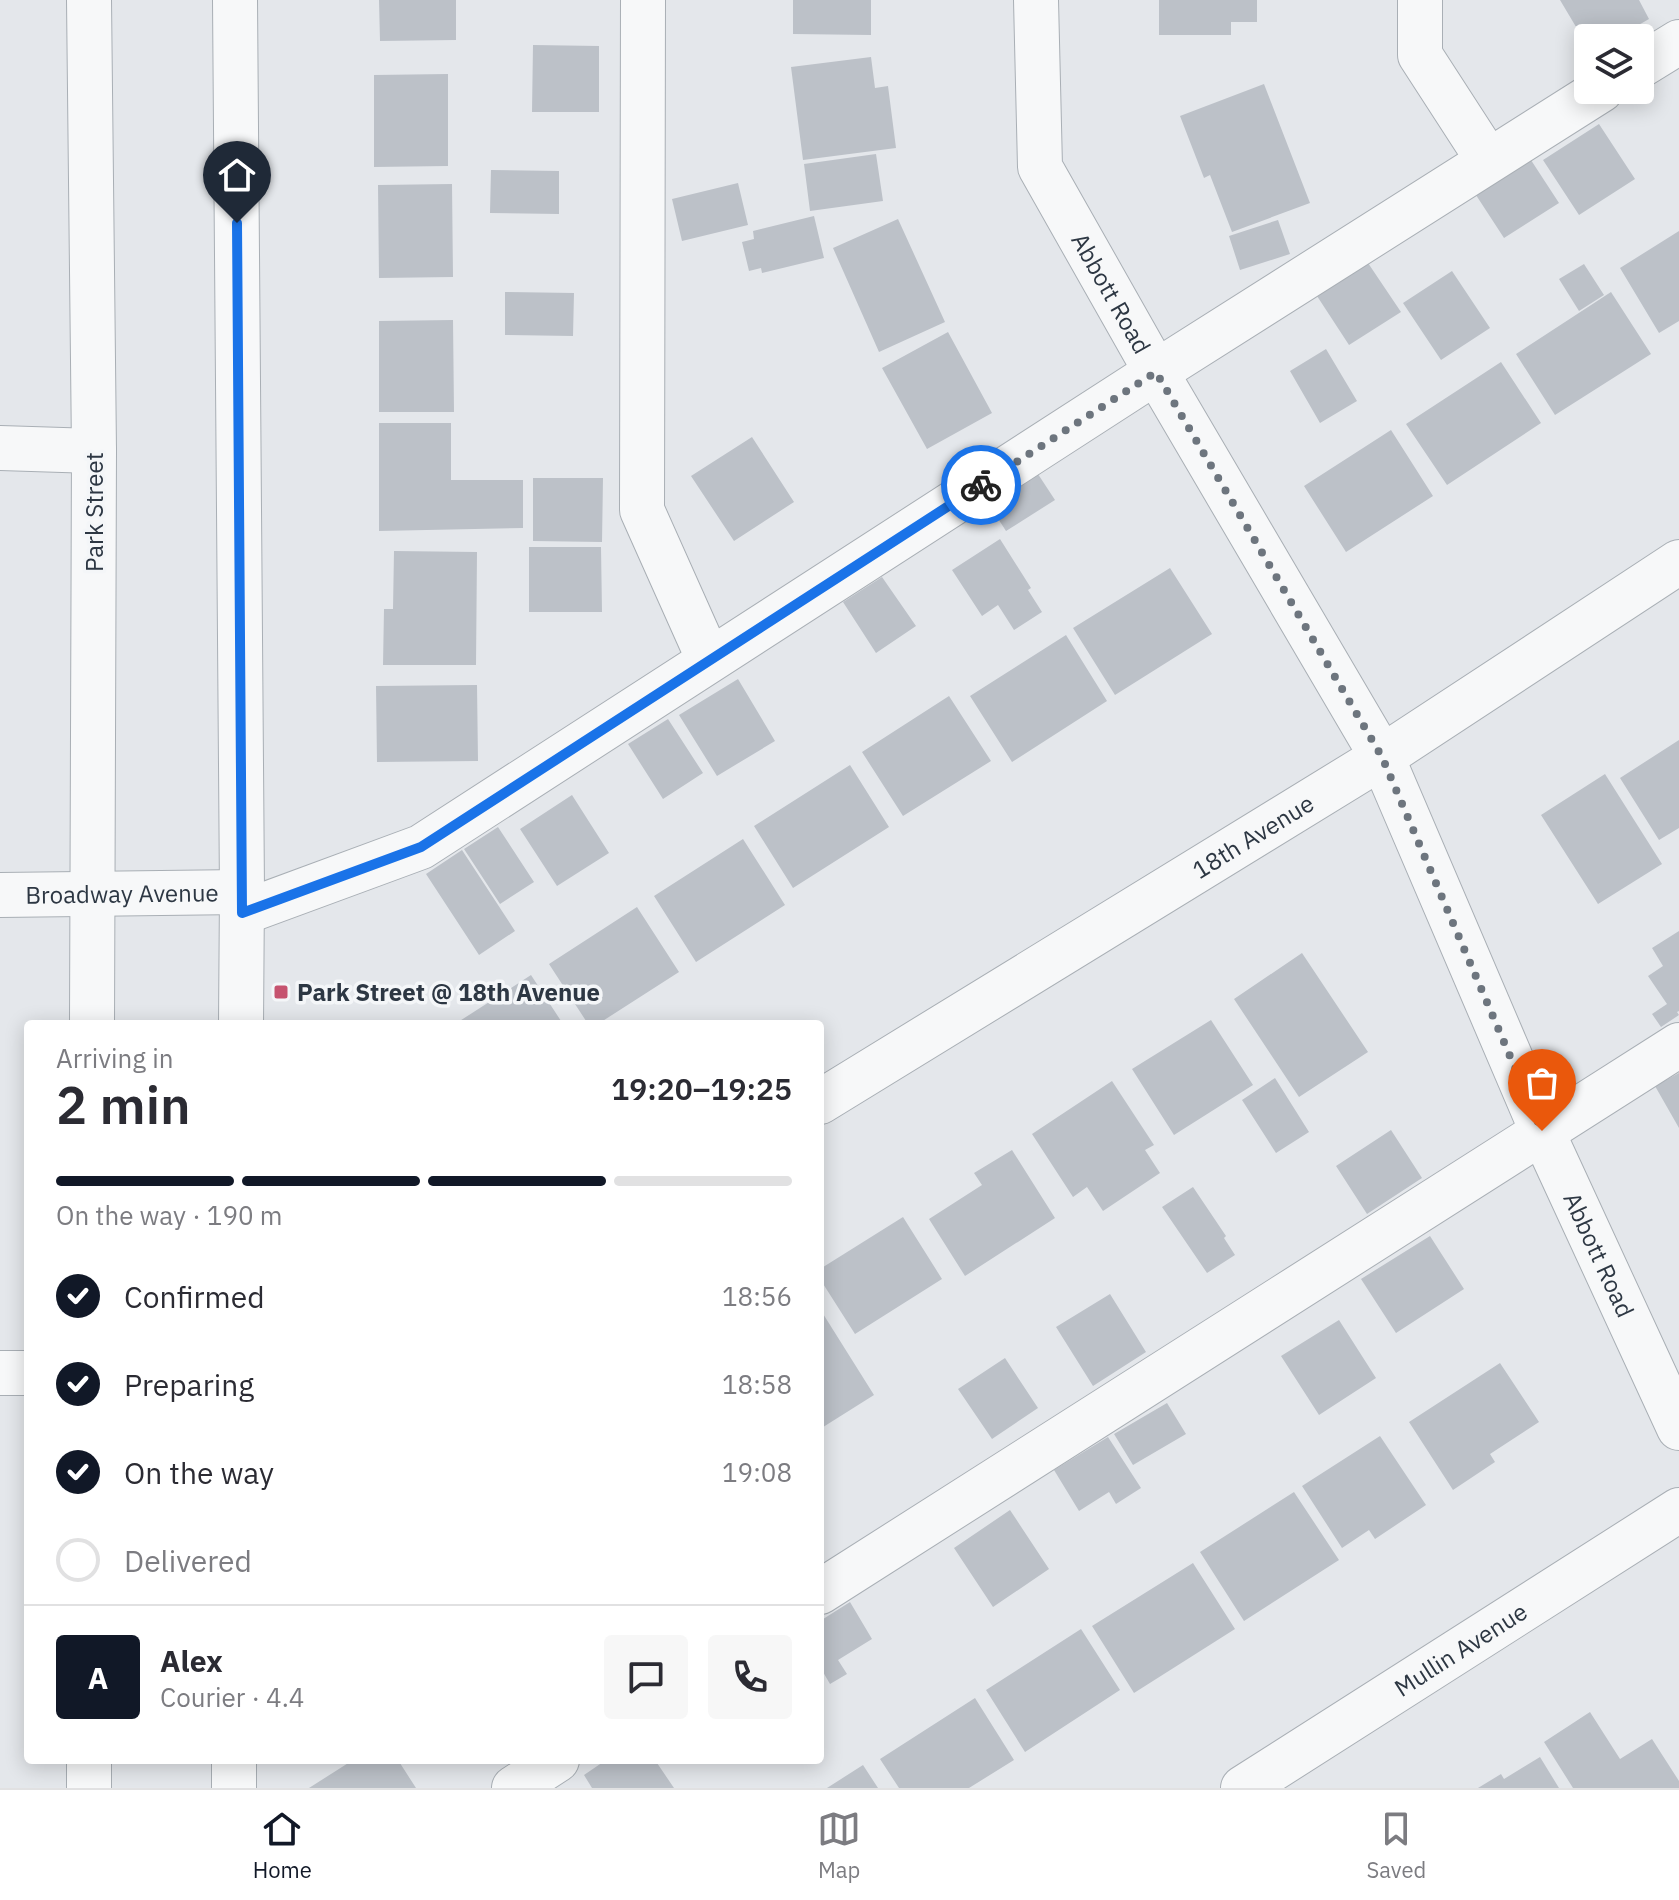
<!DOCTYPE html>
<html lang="en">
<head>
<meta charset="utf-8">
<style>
  body { margin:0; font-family:"IBM Plex Sans",sans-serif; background:#f7f7f7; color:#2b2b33; height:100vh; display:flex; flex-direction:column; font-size:30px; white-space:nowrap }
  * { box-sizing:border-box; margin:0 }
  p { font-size:26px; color:#7c7c81 }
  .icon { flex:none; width:44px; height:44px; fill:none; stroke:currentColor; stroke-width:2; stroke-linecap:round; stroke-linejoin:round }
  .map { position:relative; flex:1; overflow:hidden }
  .details { position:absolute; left:24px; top:1020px; width:800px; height:744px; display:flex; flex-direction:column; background:#fff; border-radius:8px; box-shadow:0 4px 20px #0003 }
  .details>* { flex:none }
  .buttons { position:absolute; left:1574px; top:24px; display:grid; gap:16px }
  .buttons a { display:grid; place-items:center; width:80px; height:80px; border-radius:8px; background:#fff; box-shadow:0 4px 20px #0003; font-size:40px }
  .pin { position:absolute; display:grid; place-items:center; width:68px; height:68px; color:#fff; margin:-82px -34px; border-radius:50% 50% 50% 0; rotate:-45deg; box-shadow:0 0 8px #0007 }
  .pin .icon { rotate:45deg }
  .courier { position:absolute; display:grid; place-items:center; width:80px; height:80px; margin:-40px; border:6px solid #1a73e8; border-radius:50%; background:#fff; color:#222; box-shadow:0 2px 10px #0007 }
  .headline em { font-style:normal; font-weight:600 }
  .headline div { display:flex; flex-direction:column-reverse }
  .headline { display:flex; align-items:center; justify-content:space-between; height:136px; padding:0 32px }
  h1 { font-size:52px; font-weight:600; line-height:60px }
  .bar { display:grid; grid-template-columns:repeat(4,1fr); gap:12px 8px; align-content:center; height:96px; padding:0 32px }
  .bar i { height:10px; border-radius:6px; background:#e1e1e2 }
  .bar .selected { background:#111827 }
  .bar p { grid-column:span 4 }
  .line { display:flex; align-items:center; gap:20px; padding:0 32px; border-top:2px solid #e1e1e2 }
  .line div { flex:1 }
  .round { display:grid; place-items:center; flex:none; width:84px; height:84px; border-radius:8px; background:#f7f7f7 }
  ol { padding:0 32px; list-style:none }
  li { display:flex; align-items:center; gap:24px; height:88px }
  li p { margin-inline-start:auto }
  li .icon { padding:8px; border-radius:50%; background:#111827; color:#fff; stroke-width:4 }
  li:last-child { color:#7c7c81 }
  li i { width:44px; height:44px; border:4px solid #e1e1e2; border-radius:50% }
  .dock { display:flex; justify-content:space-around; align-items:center; height:112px; border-top:2px solid #e1e1e2; background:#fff; font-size:22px; color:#7c7c81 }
  .dock a { display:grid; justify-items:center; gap:4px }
  .dock .selected { color:#111827 }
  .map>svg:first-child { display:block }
  .building { fill:#bcc1c8 }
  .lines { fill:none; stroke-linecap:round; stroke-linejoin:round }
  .minor-casing { stroke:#a9afb5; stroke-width:46 }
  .minor { stroke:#f7f8f9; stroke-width:44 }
  .done { stroke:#6d757e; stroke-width:8; stroke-dasharray:0 14.4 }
  .route { stroke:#1a73e8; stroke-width:10 }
  .poi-dot { fill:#c6536f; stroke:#f4f6f8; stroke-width:3 }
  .labels { text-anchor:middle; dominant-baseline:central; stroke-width:7; stroke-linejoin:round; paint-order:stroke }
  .street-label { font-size:24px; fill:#2d3743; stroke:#f4f6f8 }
  .poi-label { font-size:24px; font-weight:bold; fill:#2d3743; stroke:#f4f6f8; text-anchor:start }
</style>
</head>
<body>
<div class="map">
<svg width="1679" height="1788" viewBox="0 0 1679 1788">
  <rect width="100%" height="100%" fill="#e4e7eb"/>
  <path class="building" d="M 379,0 L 456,0 L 456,40 L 380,41 Z
    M 793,0 L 871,0 L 871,35 L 793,34 Z
    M 1159,0 L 1257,0 L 1257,22 L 1231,22 L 1231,35 L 1159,35 Z
    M 1560,0 L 1639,0 L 1649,19 L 1616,38 L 1588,38 L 1588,47 Z
    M 533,45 L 599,46 L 599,112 L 532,112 Z
    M 871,57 L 875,88 L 888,86 L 896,148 L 803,160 L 791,67 Z
    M 448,74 L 448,166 L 374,167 L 374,75 Z
    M 1264,84 L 1310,203 L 1232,232 L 1210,175 L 1204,178 L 1180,116 Z
    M 1599,124 L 1635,179 L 1579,215 L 1543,160 Z
    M 876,154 L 883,201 L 810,211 L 804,164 Z
    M 1529,157 L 1559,203 L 1504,238 L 1474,192 Z
    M 491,170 L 559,171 L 559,214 L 490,213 Z
    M 738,183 L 748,225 L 682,241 L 672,199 Z
    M 452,184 L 453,277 L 379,278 L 378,185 Z
    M 814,216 L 824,258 L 762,273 L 761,268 L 749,271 L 742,242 L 754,239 L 753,231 Z
    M 898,219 L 945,322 L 879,352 L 833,248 Z
    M 1278,220 L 1290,254 L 1240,270 L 1229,236 Z
    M 1679,231 L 1679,321 L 1659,333 L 1620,268 Z
    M 1368,263 L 1401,312 L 1349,345 L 1317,296 Z
    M 1584,264 L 1604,295 L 1579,311 L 1559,279 Z
    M 1452,271 L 1490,328 L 1441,360 L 1403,303 Z
    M 505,292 L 574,293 L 573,336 L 505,335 Z
    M 1611,292 L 1651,354 L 1555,415 L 1516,354 Z
    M 453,320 L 454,412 L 379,412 L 379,321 Z
    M 948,332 L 992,413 L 927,449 L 882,368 Z
    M 1326,349 L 1357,401 L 1320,423 L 1290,371 Z
    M 1501,362 L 1541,423 L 1447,485 L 1406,424 Z
    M 379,423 L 451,423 L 451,480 L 523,480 L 523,528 L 379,531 Z
    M 1391,430 L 1433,496 L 1346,552 L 1304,486 Z
    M 752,437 L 794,502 L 734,541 L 691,476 Z
    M 1034,468 L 1055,500 L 1006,531 L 986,500 Z
    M 533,478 L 603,478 L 602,542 L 533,541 Z
    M 1000,539 L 1031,588 L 1028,590 L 1042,612 L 1014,630 L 998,605 L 982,616 L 952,570 Z
    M 529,547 L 601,547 L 602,612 L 529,612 Z
    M 394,551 L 477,552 L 476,665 L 383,665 L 384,609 L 393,609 Z
    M 1170,568 L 1212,634 L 1115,695 L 1073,628 Z
    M 882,577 L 916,626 L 876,653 L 843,602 Z
    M 1066,635 L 1107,701 L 1012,762 L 970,696 Z
    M 738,679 L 775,741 L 717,776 L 679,715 Z
    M 477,685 L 478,761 L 377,762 L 376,686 Z
    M 949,696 L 991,761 L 903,816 L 862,752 Z
    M 668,719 L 703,773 L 663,799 L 628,744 Z
    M 1679,740 L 1679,828 L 1659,840 L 1620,778 Z
    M 850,765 L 889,827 L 793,888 L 754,826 Z
    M 1605,774 L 1662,864 L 1598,904 L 1541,815 Z
    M 572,795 L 609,853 L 557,886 L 520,829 Z
    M 498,827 L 534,882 L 500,904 L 464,849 Z
    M 743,839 L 785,905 L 696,962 L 654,896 Z
    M 462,850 L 515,931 L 479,955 L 426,874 Z
    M 637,907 L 679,972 L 598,1024 L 588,1024 L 549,964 Z
    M 1679,931 L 1679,1011 L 1677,1012 L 1679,1015 L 1661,1027 L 1652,1014 L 1667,1004 L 1648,976 L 1663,966 L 1652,948 Z
    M 1302,953 L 1368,1052 L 1299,1097 L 1234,999 Z
    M 531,975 L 563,1024 L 455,1024 L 497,997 Z
    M 1211,1020 L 1253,1085 L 1174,1135 L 1132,1069 Z
    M 1679,1073 L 1679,1128 L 1655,1086 Z
    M 1275,1078 L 1309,1132 L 1276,1153 L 1242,1100 Z
    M 1112,1081 L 1154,1145 L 1145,1150 L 1160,1173 L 1103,1211 L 1087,1187 L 1073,1197 L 1032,1134 Z
    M 1391,1130 L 1422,1178 L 1367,1214 L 1336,1166 Z
    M 1012,1150 L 1055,1218 L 965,1276 L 929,1219 L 982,1185 L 974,1173 Z
    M 1193,1187 L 1226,1236 L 1224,1238 L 1235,1255 L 1207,1273 L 1162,1207 Z
    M 903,1217 L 942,1279 L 855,1334 L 820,1279 L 820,1269 Z
    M 1430,1236 L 1464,1289 L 1396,1333 L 1361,1279 Z
    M 1110,1294 L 1146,1352 L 1093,1386 L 1056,1327 Z
    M 820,1309 L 874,1395 L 820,1429 Z
    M 1339,1320 L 1376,1378 L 1319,1415 L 1281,1356 Z
    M 1005,1358 L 1038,1408 L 992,1439 L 958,1389 Z
    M 1500,1363 L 1539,1422 L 1490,1454 L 1495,1462 L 1453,1490 L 1409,1422 Z
    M 1167,1403 L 1186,1434 L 1133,1465 L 1114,1434 Z
    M 1380,1436 L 1426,1505 L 1375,1539 L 1369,1530 L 1342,1548 L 1302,1486 Z
    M 1108,1437 L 1141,1488 L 1116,1504 L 1109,1492 L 1079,1511 L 1054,1470 Z
    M 1294,1492 L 1339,1560 L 1244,1621 L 1200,1552 Z
    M 1010,1510 L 1049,1569 L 993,1607 L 954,1548 Z
    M 1193,1563 L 1235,1629 L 1134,1693 L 1092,1626 Z
    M 850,1602 L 872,1639 L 838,1660 L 847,1674 L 830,1684 L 823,1672 L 820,1673 L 820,1621 Z
    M 1081,1629 L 1120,1690 L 1025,1752 L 986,1690 Z
    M 975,1698 L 1014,1760 L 969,1788 L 899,1788 L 880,1759 Z
    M 1590,1712 L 1620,1759 L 1652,1739 L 1679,1781 L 1679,1788 L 1573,1788 L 1544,1742 Z
    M 1540,1757 L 1559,1788 L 1478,1788 L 1501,1774 L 1504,1779 Z
    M 353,1760 L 398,1760 L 416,1788 L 309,1788 Z
    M 606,1760 L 655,1760 L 674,1788 L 592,1788 L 584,1775 Z
    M 863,1765 L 878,1788 L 827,1788 Z"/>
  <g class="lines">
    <g class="minor-casing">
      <g id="minor">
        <path d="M 89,0 L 94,451 L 92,1024"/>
        <path d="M 235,0 L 242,892 L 241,1024"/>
        <path d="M 643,0 L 642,510 L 709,660"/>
        <path id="s1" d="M 1036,0 L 1040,167 L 1156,372 L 1382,757 L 1542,1131 L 1679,1428"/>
        <path d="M 1420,0 L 1420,55 L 1488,160"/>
        <path d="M 1640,66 L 1679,42"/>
        <path d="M 0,448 L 94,451"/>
        <path id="s2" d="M 0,895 L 242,892"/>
        <path d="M 242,913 L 421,847 L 1156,372 L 1601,90"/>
        <path id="s3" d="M 820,1102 L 1382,757 L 1679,562"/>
        <path d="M 0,1373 L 28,1373"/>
        <path d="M 820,1592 L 1679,1045"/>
        <path d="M 234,1760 L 234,1788"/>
        <path d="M 89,1788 L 89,1760"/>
        <path d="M 514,1788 L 557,1760"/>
        <path id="s4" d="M 1243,1788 L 1679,1510"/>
      </g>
    </g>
    <use href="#minor" class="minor"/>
  </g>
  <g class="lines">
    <path class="done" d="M 981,485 L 1156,372 L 1382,757 L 1542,1131"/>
    <path class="route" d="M 237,223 L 242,913 L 421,847 L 981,485"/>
  </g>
  <rect class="poi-dot" x="273" y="984" width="16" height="16" rx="4"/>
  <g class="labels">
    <g class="street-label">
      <text stroke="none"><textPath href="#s1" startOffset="312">Abbott Road</textPath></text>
      <text transform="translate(94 512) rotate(-90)">Park Street</text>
      <text stroke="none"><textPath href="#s3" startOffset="508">18th Avenue</textPath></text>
      <text stroke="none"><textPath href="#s2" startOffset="122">Broadway Avenue</textPath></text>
      <text stroke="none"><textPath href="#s1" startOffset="1392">Abbott Road</textPath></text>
      <text stroke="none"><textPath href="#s4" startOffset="258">Mullin Avenue</textPath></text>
    </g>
    <g class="poi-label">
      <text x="297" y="992">Park Street @ 18th Avenue</text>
    </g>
  </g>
</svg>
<div class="buttons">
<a><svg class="icon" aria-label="layers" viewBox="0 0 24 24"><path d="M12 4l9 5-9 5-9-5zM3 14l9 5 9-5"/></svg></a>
</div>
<div class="pin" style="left:1542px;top:1131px;background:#ea580c"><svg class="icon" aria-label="bag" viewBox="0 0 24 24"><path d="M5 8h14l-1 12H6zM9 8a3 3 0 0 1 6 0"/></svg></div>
<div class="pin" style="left:237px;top:223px;background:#1f2937"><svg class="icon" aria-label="home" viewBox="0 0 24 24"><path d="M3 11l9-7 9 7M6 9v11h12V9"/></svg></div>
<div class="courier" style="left:981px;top:485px"><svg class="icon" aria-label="bike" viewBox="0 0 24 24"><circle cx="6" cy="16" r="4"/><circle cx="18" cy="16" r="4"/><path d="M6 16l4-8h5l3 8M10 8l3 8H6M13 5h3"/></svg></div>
<section class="details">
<div class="headline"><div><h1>2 min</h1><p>Arriving in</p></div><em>19:20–19:25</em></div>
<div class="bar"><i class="selected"></i><i class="selected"></i><i class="selected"></i><i></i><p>On the way · 190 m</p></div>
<ol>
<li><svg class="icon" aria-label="check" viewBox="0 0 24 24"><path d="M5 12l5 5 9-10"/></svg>Confirmed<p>18:56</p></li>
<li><svg class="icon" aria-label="check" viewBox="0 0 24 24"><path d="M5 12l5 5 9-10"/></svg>Preparing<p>18:58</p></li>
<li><svg class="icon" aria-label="check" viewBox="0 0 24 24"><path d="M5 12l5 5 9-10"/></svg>On the way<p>19:08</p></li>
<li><i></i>Delivered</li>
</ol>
<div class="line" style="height:144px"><b class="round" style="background:#111827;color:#fff">A</b><div><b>Alex</b><p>Courier · 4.4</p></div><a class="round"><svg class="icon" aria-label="chat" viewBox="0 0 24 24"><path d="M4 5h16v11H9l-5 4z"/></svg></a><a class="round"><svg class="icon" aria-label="phone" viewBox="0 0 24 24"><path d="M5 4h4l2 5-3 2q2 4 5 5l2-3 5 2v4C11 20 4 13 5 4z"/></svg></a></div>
</section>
</div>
<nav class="dock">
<a class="selected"><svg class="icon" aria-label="home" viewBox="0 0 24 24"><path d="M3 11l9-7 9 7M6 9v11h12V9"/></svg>Home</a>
<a><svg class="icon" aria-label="map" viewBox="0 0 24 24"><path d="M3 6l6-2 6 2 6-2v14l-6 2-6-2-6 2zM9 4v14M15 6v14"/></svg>Map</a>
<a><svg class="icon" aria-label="saved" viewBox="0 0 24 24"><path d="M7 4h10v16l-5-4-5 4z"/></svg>Saved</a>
</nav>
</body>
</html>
